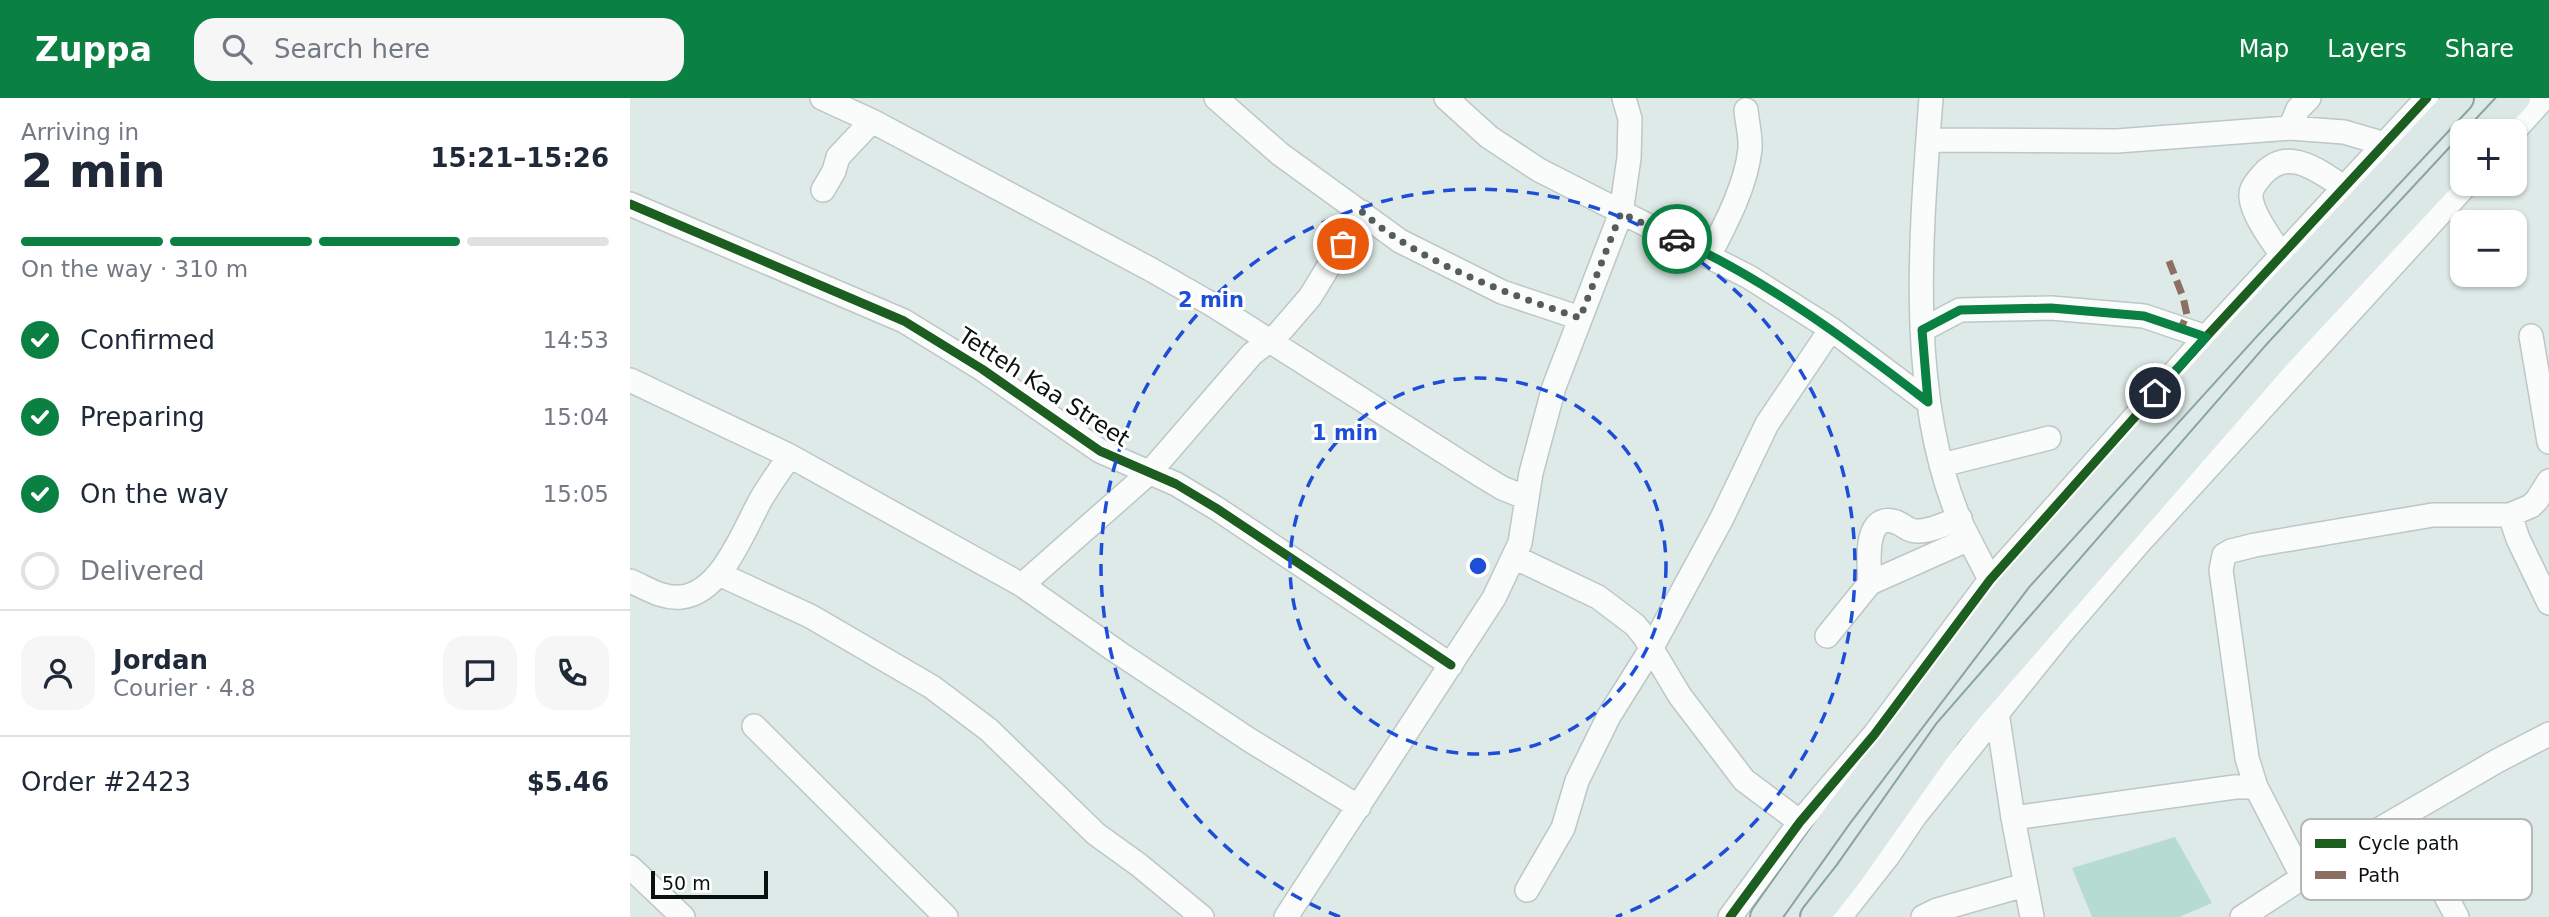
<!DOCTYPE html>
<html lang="en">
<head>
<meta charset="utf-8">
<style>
  body { margin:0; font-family:"DejaVu Sans",sans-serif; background:#f6f6f7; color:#1f2937; height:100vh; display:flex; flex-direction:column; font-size:26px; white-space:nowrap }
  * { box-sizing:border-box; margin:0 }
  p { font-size:23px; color:#747a83 }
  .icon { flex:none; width:38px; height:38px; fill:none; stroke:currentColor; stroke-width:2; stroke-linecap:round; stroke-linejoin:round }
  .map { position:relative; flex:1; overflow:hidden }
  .sheet { display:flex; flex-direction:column; background:#fff; width:630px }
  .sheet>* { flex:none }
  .fabs { position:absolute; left:1820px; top:21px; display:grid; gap:14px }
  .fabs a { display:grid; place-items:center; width:77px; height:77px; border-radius:14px; background:#fff; box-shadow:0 2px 5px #0004; font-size:35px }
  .scale { position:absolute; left:21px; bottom:18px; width:117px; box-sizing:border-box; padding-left:7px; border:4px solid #09110f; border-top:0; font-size:19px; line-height:24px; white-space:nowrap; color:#09110f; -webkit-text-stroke:5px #fff; paint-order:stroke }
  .pin { position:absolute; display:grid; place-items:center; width:60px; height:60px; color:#fff; margin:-30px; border:4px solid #fff; border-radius:50%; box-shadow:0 2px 7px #0007 }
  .courier { position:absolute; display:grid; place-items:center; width:70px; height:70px; margin:-35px; border:5px solid #0b8043; border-radius:50%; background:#fff; color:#222; box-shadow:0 2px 9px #0007 }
  .headline em { font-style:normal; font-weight:700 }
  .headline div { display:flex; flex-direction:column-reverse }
  .headline { display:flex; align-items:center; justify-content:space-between; height:119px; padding:0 21px }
  h1 { font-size:46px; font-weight:700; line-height:52px }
  .bar { display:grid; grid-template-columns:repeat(4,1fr); gap:10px 7px; align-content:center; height:84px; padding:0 21px }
  .bar i { height:9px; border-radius:5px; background:#e0e1e3 }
  .bar .current { background:#0b8043 }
  .bar p { grid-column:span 4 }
  .line { display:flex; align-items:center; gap:18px; padding:0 21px; border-top:2px solid #e0e1e3 }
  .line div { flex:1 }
  .round { display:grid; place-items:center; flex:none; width:74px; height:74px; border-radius:21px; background:#f6f6f7 }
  ol { padding:0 21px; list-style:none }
  li { display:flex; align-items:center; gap:21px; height:77px }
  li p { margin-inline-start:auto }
  li .icon { padding:7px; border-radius:50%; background:#0b8043; color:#fff; stroke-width:4 }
  li:last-child { color:#747a83 }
  li i { width:38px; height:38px; border:4px solid #e0e1e3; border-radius:50% }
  header { display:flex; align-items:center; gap:42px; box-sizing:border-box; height:98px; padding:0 35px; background:#0b8043; color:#fff }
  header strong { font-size:33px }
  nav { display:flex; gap:38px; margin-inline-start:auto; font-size:24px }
  .search { width:490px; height:63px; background:#f6f6f7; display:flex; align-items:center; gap:18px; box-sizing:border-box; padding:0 24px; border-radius:21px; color:#747a83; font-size:26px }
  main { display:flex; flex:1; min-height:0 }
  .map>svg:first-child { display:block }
  .green { fill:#b6dcd2 }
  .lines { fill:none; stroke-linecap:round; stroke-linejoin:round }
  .minor-casing { stroke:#bdc7c4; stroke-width:26 }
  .major-casing { stroke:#8aa5a0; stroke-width:32 }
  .minor { stroke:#fafcfb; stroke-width:23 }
  .major { stroke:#dbe8e5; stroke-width:28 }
  .quiet { stroke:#8d6e63; stroke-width:7; stroke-dasharray:14 7; stroke-linecap:butt }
  .cycleway-casing { stroke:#fff; stroke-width:13 }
  .cycleway { stroke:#1b5e20; stroke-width:9 }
  .done { stroke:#545d5b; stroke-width:7; stroke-dasharray:0 12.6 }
  .route { stroke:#0b8043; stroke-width:9 }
  .ring { fill:none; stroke:#1d4ed8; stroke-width:3.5; stroke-dasharray:12 9 }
  .labels { text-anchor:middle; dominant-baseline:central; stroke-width:6; stroke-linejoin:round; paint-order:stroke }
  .street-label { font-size:23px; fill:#09110f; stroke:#fff }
  .key { fill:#fff; stroke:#b5b8b7; stroke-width:2 }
  .key-label { font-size:19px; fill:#09110f }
  .centre { fill:#1d4ed8; stroke:#fff; stroke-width:3.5 }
  .ring-label { font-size:21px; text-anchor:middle; font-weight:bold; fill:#1d4ed8; stroke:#fff; stroke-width:6; stroke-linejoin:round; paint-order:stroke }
</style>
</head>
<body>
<header>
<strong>Zuppa</strong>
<div class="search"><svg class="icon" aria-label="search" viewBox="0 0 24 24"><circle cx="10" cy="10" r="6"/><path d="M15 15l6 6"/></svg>Search here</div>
<nav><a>Map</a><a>Layers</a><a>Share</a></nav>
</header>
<main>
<section class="sheet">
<div class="headline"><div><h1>2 min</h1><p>Arriving in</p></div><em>15:21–15:26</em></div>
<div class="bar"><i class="current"></i><i class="current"></i><i class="current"></i><i></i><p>On the way · 310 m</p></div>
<ol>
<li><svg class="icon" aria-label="check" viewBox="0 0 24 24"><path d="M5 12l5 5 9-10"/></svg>Confirmed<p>14:53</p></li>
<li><svg class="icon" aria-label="check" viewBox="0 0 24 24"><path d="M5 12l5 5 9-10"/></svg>Preparing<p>15:04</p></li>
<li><svg class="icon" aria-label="check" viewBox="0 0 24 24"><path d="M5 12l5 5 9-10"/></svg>On the way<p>15:05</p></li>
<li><i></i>Delivered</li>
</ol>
<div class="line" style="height:126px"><a class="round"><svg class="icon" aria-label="person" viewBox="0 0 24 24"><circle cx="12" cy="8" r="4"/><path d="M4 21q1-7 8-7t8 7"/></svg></a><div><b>Jordan</b><p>Courier · 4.8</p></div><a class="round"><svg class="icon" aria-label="chat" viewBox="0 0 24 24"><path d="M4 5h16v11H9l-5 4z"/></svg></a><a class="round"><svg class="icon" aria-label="phone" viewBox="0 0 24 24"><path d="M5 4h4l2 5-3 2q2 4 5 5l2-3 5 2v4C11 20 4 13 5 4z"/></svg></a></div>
<div class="line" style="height:91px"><div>Order #2423</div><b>$5.46</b></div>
</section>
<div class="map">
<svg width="1919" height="819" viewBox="0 0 1919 819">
  <rect width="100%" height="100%" fill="#deeae7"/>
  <path class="green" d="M 1545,739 L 1582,805 L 1549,819 L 1462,819 L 1442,770 Z"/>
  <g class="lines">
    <g class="minor-casing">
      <path id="minor" d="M 192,0 L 242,23 L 520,171 L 583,207 L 849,376 L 872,390 L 897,400
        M 586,0 L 650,56 L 770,143 L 872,194 L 950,220
        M 816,0 L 859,39 L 909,72 L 1119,179 L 1201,231 L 1298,304
        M 1301,0 C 1291,136 1276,298 1331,425 C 1340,444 1351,463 1360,482
        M 1660,30 L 1668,11 L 1679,0
        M 1884,33 L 1914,0
        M 1298,42 L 1487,43 L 1660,30 L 1714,34 L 1755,46
        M 193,92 L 204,73 L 208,59 L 242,23
        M 0,106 L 274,223 L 352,271 L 470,353 L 546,386 L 586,410 L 821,567
        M 1652,157 C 1642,143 1622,116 1621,99 C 1620,90 1627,83 1633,76 C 1659,48 1688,73 1714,89
        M 1079,158 C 1096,125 1116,88 1120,51 C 1121,39 1117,24 1116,12
        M 1292,232 L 1330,212 L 1421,210 L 1514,218 L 1576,239
        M 1901,238 L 1919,344
        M 0,282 L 160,358 L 392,487 L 486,553 L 618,641 L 729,709
        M 1312,367 L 1419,340
        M 1880,417 L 1888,441 L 1919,505
        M 884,459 L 968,499 L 1005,527 L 1014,538 L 1050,598 L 1114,682 L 1170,724
        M 89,476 L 180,518 L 302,589 L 359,632 L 466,736 L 509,767 L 572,819
        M 0,483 C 17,490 32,501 51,499 C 91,495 113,434 130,403 C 139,387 150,372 160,358
        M 1240,485 C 1239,467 1233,413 1266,424 C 1274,427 1278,433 1286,433 C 1300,434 1317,425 1330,420
        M 392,487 L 520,374 L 622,256 L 648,236 L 680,199 L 732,114
        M 1197,538 L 1240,485 L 1339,441
        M 1367,614 L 1383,720 L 1402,819
        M 124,628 L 316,819
        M 1773,718 L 1827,819
        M 1383,720 L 1605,689 L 1626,689
        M 0,769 L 53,819
        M 1672,778 L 1626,689 L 1617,660 L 1591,472 L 1594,457 L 1601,453 L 1625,447 L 1803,417 L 1880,417 L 1901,408 L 1907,402 L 1919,383
        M 897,792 L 933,730 L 947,683 L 979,618 L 1021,551 L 1091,422 L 1137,326 L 1201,231
        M 656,819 L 864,500 L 890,445 L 901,375 L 924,289 L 991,115 L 999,60 L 1000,21 L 994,0
        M 1100,819 L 1170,724 L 1244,637 L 1360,482 L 1576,239 L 1797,0
        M 1210,819 L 1258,758 L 1285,718 L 1431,536 L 1509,445 L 1837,86
        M 1293,819 L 1307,812 L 1395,787
        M 1612,819 L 1719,749 L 1867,663 L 1919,636"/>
    </g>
    <g class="major-casing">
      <path id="major" d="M 1855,33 L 1886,0
        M 1135,819 L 1209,715 L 1388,479 L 1616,228 L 1829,0
        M 1185,819 L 1218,777 L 1318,635 L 1648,256 L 1832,58"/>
    </g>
    <use href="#minor" class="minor"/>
    <use href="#major" class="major"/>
    <path class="quiet" d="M 1539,163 L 1553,199 L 1557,217 L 1550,232"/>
    <g class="cycleway-casing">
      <path id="cycleway" d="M 0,106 L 274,223 L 352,271 L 470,353 L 546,386 L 586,410 L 821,567
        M 1100,819 L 1170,724 L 1244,637 L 1360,482 L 1576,239 L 1797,0"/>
    </g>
    <use href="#cycleway" class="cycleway"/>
  </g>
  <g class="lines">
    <path class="done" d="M 713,146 L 732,114 C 744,124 757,135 771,143 C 827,178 888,199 950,220 L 991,115 L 1047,141"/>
    <path class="route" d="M 1047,141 C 1138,183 1219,243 1298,304 L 1292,232 L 1330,212 L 1421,210 L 1514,218 L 1576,239 L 1525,295"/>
  </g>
  <g class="ring">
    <circle cx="848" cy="468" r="188"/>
    <path d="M710 819A377 377 0 1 1 986 819"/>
  </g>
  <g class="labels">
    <g class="street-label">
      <text transform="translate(414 289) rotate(33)">Tetteh Kaa Street</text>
    </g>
  </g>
  <rect x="1671" y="721" width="231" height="81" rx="10" class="key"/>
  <rect x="1685" y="741" width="31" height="9" fill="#1b5e20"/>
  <rect x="1685" y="773" width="31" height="8" fill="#8d6e63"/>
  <g class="key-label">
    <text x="1728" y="752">Cycle path</text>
    <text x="1728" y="784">Path</text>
  </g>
  <circle cx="848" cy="468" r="10" class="centre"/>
  <g class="ring-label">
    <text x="581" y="209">2 min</text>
    <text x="715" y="342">1 min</text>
  </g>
</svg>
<div class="fabs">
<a>+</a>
<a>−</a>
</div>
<div class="scale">50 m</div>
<div class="pin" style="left:713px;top:146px;background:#ea580c"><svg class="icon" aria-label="bag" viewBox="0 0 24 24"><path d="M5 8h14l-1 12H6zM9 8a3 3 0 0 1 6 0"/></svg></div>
<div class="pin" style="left:1525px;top:295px;background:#1f2937"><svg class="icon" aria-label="home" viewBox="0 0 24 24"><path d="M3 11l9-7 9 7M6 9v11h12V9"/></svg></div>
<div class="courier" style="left:1047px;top:141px"><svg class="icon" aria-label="car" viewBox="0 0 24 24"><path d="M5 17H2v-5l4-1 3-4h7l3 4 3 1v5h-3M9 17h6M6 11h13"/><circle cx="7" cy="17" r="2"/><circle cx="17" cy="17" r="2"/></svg></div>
</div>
</main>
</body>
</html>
